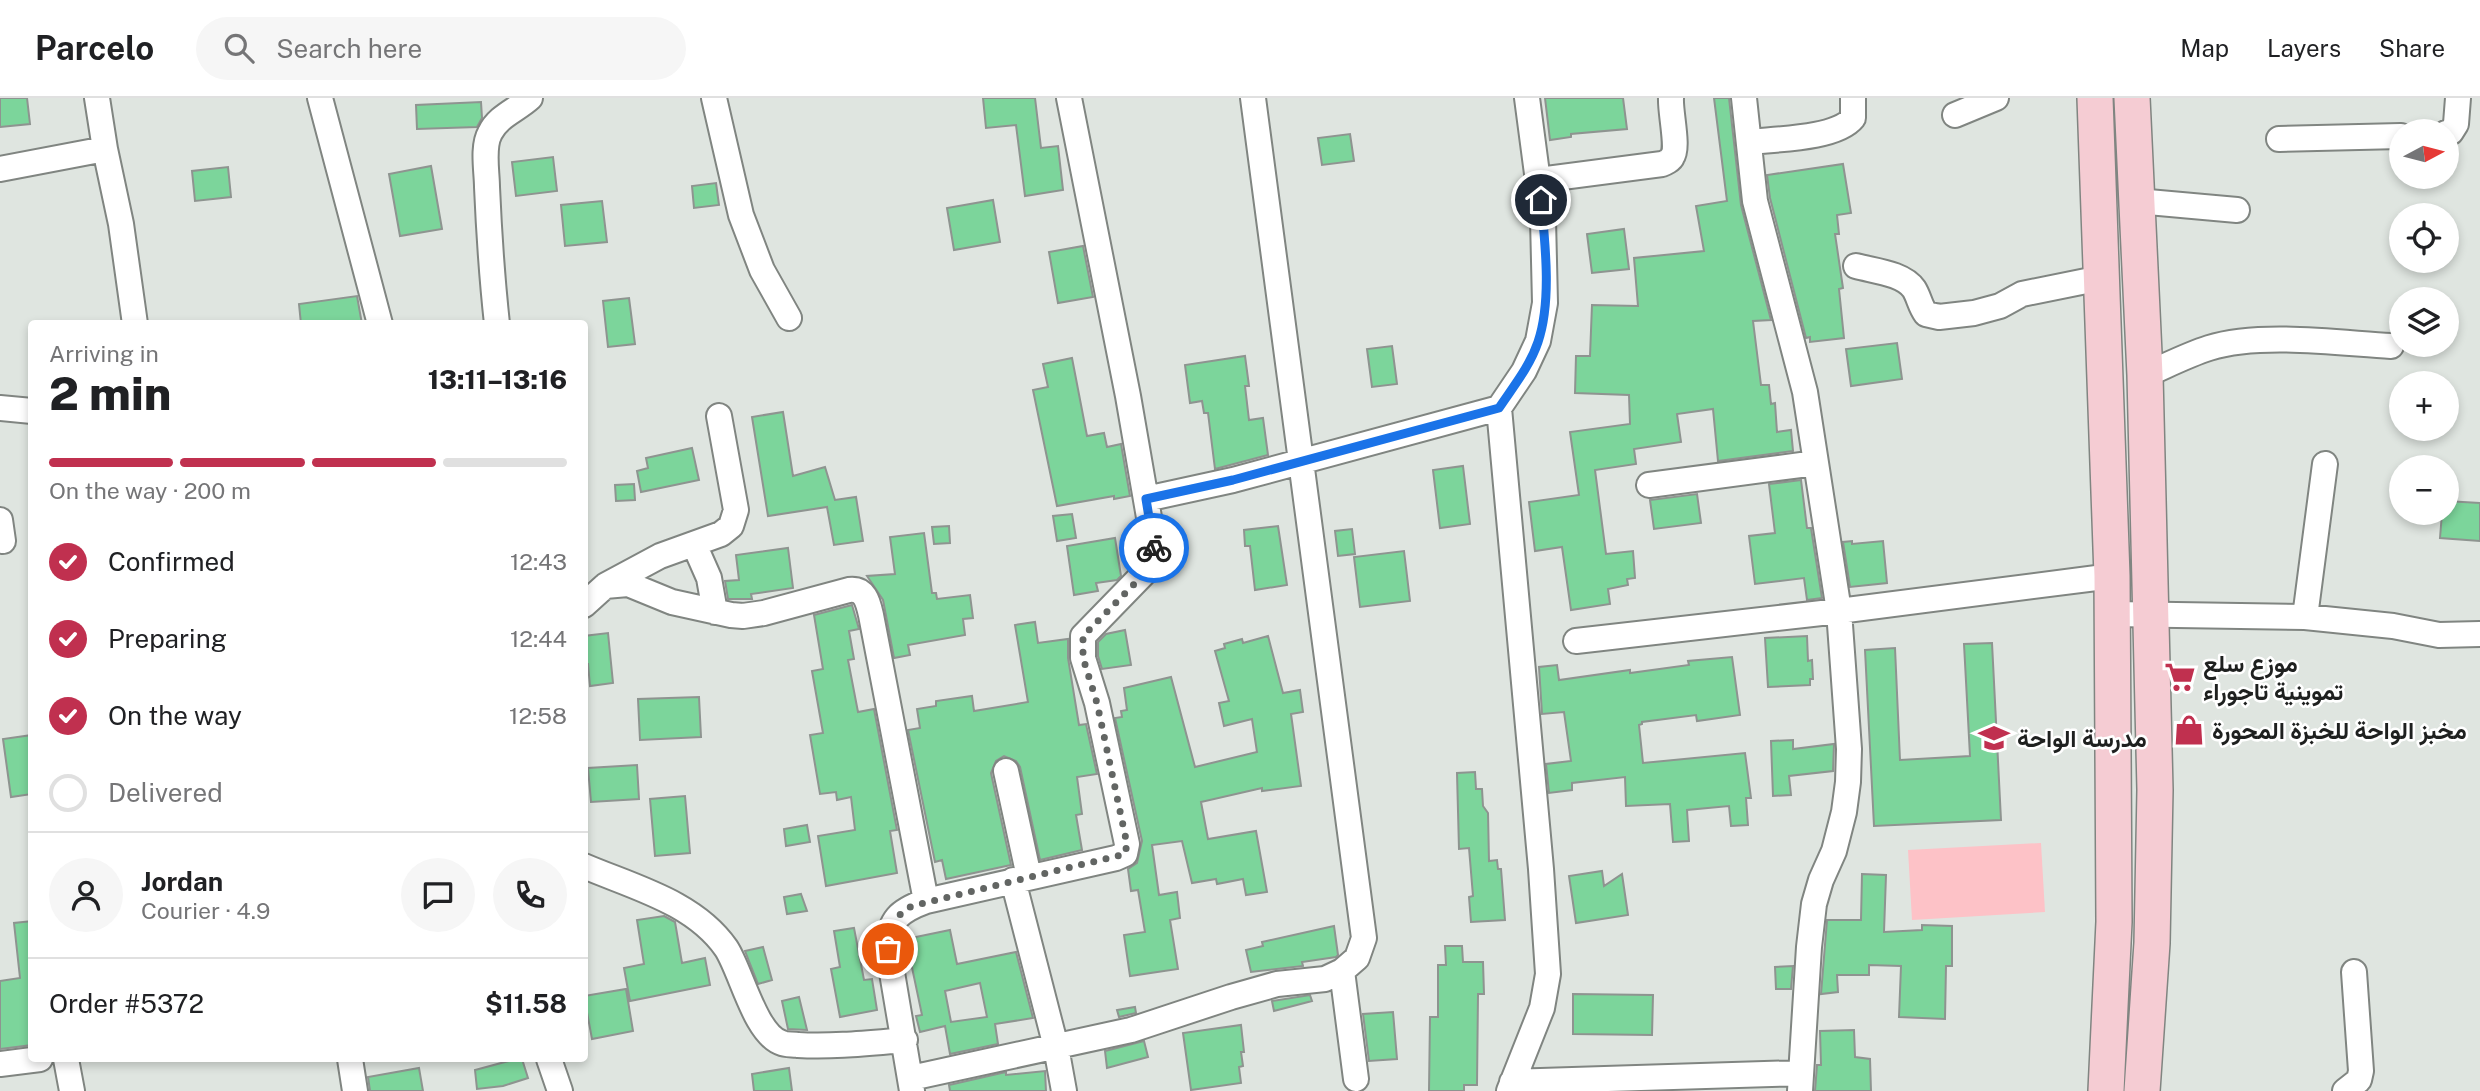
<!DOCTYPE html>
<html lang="en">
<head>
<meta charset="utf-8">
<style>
  body { margin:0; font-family:"Public Sans",Vazirmatn,sans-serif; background:#f6f6f6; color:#202124; height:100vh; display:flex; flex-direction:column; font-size:26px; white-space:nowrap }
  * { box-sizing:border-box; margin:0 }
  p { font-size:23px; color:#757577 }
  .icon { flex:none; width:38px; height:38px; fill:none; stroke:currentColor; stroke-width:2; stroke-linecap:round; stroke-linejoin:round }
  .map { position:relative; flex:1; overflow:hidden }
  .drawer { position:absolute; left:28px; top:222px; width:560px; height:742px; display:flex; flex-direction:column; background:#fff; border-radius:7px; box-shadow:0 4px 10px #0003 }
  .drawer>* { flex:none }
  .needle { width:46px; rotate:83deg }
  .buttons { position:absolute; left:2389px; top:21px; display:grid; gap:14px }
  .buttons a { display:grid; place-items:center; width:70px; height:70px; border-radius:50%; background:#fff; box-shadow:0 4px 10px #0003; font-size:35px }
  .pin { position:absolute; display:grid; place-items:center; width:60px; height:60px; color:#fff; margin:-30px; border:4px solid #fff; border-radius:50%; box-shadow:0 2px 7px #0007 }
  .courier { position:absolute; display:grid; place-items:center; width:70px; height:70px; margin:-35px; border:5px solid #1a73e8; border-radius:50%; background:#fff; color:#222; box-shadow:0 2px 9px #0007 }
  .overview em { font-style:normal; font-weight:800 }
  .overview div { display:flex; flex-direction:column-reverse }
  .overview { display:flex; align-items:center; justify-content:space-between; height:119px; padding:0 21px }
  h1 { font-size:46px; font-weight:800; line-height:52px }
  .bar { display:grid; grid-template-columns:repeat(4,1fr); gap:10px 7px; align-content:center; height:84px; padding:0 21px }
  .bar i { height:9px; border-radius:5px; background:#e0e0e0 }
  .bar .current { background:#c0304f }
  .bar p { grid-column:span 4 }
  .line { display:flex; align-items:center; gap:18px; padding:0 21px; border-top:2px solid #e0e0e0 }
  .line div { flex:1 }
  .round { display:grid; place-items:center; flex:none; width:74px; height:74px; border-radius:37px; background:#f6f6f6 }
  ol { padding:0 21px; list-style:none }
  li { display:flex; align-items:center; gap:21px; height:77px }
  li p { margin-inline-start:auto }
  li .icon { padding:7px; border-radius:50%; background:#c0304f; color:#fff; stroke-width:4 }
  li:last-child { color:#757577 }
  li i { width:38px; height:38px; border:4px solid #e0e0e0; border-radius:50% }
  header { display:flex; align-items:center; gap:42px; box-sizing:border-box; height:98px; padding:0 35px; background:#fff; border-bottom:2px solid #e0e0e0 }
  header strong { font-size:33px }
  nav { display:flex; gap:38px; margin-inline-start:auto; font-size:24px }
  .search { width:490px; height:63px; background:#f6f6f6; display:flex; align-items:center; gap:18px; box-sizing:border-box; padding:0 24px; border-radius:38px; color:#757577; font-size:26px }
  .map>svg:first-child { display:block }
  .green { fill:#fdc2c7 }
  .building { fill:#7cd59b; stroke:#8e9490; stroke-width:2; fill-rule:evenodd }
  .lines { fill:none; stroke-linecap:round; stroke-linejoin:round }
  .street-casing { stroke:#808581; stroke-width:28 }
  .secondary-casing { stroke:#808581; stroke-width:38 }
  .street { stroke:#fff; stroke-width:24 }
  .secondary { stroke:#f5ccd3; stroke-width:35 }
  .done { stroke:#626563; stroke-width:7; stroke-dasharray:0 12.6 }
  .route { stroke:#1a73e8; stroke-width:9 }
  .labels { text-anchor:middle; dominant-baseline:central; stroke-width:5; stroke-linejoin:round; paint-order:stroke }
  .poi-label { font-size:24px; font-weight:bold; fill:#1e201f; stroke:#fff; text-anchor:start }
</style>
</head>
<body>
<header>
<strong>Parcelo</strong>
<div class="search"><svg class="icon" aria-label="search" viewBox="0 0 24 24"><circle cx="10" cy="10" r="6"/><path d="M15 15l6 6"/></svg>Search here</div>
<nav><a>Map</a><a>Layers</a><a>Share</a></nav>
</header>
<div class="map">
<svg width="2480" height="993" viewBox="0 0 2480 993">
  <rect width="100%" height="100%" fill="#dfe5e0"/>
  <path class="green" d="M 2041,745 L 2045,814 L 1912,822 L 1908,752 Z"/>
  <path class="building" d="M 0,0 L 27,0 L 30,26 L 0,29 Z
    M 983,0 L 1035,0 L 1041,50 L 1058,48 L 1063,92 L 1025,98 L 1016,27 L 986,30 Z
    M 1545,0 L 1623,0 L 1627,31 L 1571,36 L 1571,39 L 1550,42 Z
    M 1714,0 L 1729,0 L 1741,107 L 1771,222 L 1753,223 L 1761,287 L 1769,287 L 1771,306 L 1775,305 L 1777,334 L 1791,332 L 1793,353 L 1718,363 L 1713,311 L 1677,316 L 1681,344 L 1634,351 L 1636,366 L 1595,372 L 1606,456 L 1633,453 L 1635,480 L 1627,481 L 1628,487 L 1608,491 L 1610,506 L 1571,512 L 1562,449 L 1535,453 L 1529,404 L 1579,397 L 1570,334 L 1630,326 L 1629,297 L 1575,295 L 1576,258 L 1590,258 L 1592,207 L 1638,208 L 1634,160 L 1704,153 L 1696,108 L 1727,103 Z
    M 481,4 L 482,20 L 477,29 L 417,31 L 416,7 Z
    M 1350,36 L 1354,63 L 1322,67 L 1318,40 Z
    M 553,59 L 557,93 L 516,98 L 512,64 Z
    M 1843,66 L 1851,115 L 1837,117 L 1839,136 L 1835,136 L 1843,190 L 1839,191 L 1844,240 L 1810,244 L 1810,239 L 1806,240 L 1770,100 L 1767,77 Z
    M 431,68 L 442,131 L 400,138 L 389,76 Z
    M 228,69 L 231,99 L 195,103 L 192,73 Z
    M 716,85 L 719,107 L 694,110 L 692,88 Z
    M 993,102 L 1000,144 L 954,152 L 947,110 Z
    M 602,103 L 607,144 L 565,148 L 561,107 Z
    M 1624,131 L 1629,171 L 1592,175 L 1587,136 Z
    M 1083,148 L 1093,199 L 1058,205 L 1049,154 Z
    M 357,198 L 362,226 L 301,226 L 299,206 Z
    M 629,200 L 635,246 L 608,249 L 603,203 Z
    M 1897,245 L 1902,281 L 1851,288 L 1846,251 Z
    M 1392,248 L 1397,286 L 1372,289 L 1367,251 Z
    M 1245,258 L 1249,288 L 1245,288 L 1249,322 L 1263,320 L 1268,357 L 1215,371 L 1208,315 L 1204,315 L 1202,303 L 1190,305 L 1185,267 Z
    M 1072,260 L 1087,338 L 1104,335 L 1107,349 L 1121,346 L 1130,398 L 1114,401 L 1114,398 L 1057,408 L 1033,292 L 1048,289 L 1043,266 Z
    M 783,314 L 793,378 L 825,369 L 835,402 L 856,399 L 863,443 L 834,447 L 827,409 L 768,418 L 752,319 Z
    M 692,350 L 699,382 L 641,394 L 637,373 L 648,370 L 646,360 Z
    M 1463,368 L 1470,426 L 1440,430 L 1433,372 Z
    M 1801,382 L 1807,430 L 1811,430 L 1822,500 L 1807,502 L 1804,480 L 1755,486 L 1749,438 L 1775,435 L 1769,386 Z
    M 634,386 L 635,402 L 616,403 L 615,387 Z
    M 1697,396 L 1701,425 L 1654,431 L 1650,402 Z
    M 2446,403 L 2480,405 L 2480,443 L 2440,440 L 2442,415 L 2446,415 Z
    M 1072,416 L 1076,440 L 1057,443 L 1053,418 Z
    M 949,428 L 950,445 L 934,446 L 932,429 Z
    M 1278,428 L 1287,487 L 1255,492 L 1250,448 L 1245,448 L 1244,432 Z
    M 1352,431 L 1355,456 L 1338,458 L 1335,433 Z
    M 924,435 L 932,495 L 936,495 L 937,501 L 970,497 L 973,520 L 963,521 L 965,537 L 908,547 L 910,557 L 894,560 L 883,502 L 867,478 L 895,476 L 890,439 Z
    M 1115,440 L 1121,478 L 1117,482 L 1096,485 L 1098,493 L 1074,497 L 1067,448 Z
    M 1852,443 L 1852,446 L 1883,443 L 1887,485 L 1850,489 L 1843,444 Z
    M 788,450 L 793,490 L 751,496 L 752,501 L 728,501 L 725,483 L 739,482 L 736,457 Z
    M 1404,453 L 1410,503 L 1360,509 L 1354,459 Z
    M 852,507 L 859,531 L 849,533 L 854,561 L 848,562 L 858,614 L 874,611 L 897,732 L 890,733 L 897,775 L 826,788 L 818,738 L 855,732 L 851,699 L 837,702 L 836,694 L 820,696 L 810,637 L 823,635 L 812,573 L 823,571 L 814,517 Z
    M 1035,524 L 1038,545 L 1068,541 L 1068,560 L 1079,627 L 1086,626 L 1097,676 L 1077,679 L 1082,716 L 1076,717 L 1082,752 L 1040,762 L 1020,669 L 1016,663 L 1004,658 L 996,663 L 991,675 L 1011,767 L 946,781 L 942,762 L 935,764 L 908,632 L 920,630 L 917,611 L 936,608 L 936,603 L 972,598 L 974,613 L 1028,604 L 1015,527 Z
    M 1125,532 L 1131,567 L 1102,571 L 1098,558 L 1098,544 L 1106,536 Z
    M 608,535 L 613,585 L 590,588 L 588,566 L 584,566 L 584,538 Z
    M 1268,538 L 1283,595 L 1300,592 L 1303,614 L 1291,616 L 1301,688 L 1262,693 L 1262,690 L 1201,704 L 1208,741 L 1256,733 L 1267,794 L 1246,797 L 1243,781 L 1217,786 L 1216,781 L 1192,785 L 1182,743 L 1152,747 L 1159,797 L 1177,794 L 1180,820 L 1170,822 L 1178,871 L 1130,878 L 1124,837 L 1145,834 L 1138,792 L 1131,793 L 1128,771 L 1137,765 L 1142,743 L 1115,620 L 1122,619 L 1121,613 L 1127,612 L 1124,590 L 1171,579 L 1195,669 L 1257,654 L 1252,621 L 1224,628 L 1219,605 L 1229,603 L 1215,553 L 1225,550 L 1224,546 L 1242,541 L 1243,545 Z
    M 1807,538 L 1808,563 L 1812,562 L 1813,581 L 1810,581 L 1810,587 L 1768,589 L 1765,540 Z
    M 1992,545 L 2001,722 L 1874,728 L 1865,552 L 1895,550 L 1900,662 L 1970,658 L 1964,546 Z
    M 1732,559 L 1740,617 L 1697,623 L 1696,617 L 1642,624 L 1642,626 L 1639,627 L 1643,665 L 1745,655 L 1751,700 L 1746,700 L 1748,727 L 1731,728 L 1729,708 L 1687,712 L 1689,743 L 1673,744 L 1670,706 L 1626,708 L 1625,679 L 1572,685 L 1572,692 L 1549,695 L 1546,666 L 1571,663 L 1564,614 L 1542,616 L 1539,569 L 1557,567 L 1559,582 L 1630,572 L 1630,575 L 1689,567 L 1688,563 Z
    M 699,599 L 701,639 L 640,642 L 638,601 Z
    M 32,637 L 32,696 L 11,699 L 3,641 Z
    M 1793,642 L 1793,651 L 1834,646 L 1833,673 L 1789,678 L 1791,697 L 1773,698 L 1771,643 Z
    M 637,667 L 639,701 L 591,704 L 588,670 Z
    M 1475,674 L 1476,691 L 1482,691 L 1483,708 L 1488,715 L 1489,763 L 1497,762 L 1498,771 L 1501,771 L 1505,822 L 1471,824 L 1469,799 L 1473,798 L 1469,750 L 1459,751 L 1457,675 Z
    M 685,698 L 690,755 L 655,758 L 650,701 Z
    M 807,727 L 810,744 L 786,748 L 784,731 Z
    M 1602,773 L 1604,788 L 1622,776 L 1628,817 L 1576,825 L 1569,778 Z
    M 1862,776 L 1886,777 L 1884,834 L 1922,832 L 1922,827 L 1952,828 L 1952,868 L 1946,868 L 1945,921 L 1899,919 L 1901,868 L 1869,867 L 1869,877 L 1837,877 L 1838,894 L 1821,896 L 1827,822 L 1861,822 Z
    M 801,796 L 807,813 L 787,816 L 784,799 Z
    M 664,818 L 675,824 L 682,865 L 705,860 L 710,887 L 630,903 L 624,870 L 644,866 L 637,822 Z
    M 32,823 L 32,947 L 0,951 L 0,883 L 20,880 L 14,825 Z
    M 1334,828 L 1338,857 L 1336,859 L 1302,864 L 1303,868 L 1251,874 L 1246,852 L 1263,848 L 1262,844 Z
    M 854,830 L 864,882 L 872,881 L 877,912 L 840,919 L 831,871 L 840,869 L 834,833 Z
    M 950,832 L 957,866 L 1016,854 L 1033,920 L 995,926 L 998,946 L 950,956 L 945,928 L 920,934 L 916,918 L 922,917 L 906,841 ZM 980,885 L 987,919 L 951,924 L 945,893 Z
    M 1445,848 L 1462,848 L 1463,864 L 1483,864 L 1484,896 L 1478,896 L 1477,987 L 1464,987 L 1464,993 L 1429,993 L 1430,919 L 1438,919 L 1438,867 L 1446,867 Z
    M 763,849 L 772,882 L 758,886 L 745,853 Z
    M 1793,868 L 1791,891 L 1776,891 L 1775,869 Z
    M 626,891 L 633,933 L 592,941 L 584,898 Z
    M 1573,896 L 1653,897 L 1652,937 L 1573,936 Z
    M 1310,897 L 1312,903 L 1274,913 L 1272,903 Z
    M 799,899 L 807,932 L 788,931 L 782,903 Z
    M 1135,909 L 1136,915 L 1119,919 L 1117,912 Z
    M 1393,914 L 1397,961 L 1369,963 L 1363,916 Z
    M 1241,927 L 1244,954 L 1241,954 L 1243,968 L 1239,969 L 1241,985 L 1191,992 L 1183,935 Z
    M 1854,932 L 1855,959 L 1870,961 L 1871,993 L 1815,993 L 1817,967 L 1821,967 L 1820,933 Z
    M 1144,943 L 1148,959 L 1107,970 L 1105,953 Z
    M 516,961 L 522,961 L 528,980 L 503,988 L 477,991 L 475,972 Z
    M 419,970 L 423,993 L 370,993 L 368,979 Z
    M 789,970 L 792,993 L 754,993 L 752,976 Z
    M 1045,973 L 1046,993 L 950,993 L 949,987 L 1006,974 L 1006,977 Z"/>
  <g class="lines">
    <g class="street-casing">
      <path id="street" d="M 97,0 L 105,51
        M 320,0 L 380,226
        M 714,0 L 741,117 L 762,172 L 789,220
        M 1744,0 L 1755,103 L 1805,294 L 1839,513 L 1849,651 L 1848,684 L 1844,714 L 1834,753 L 1821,782 L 1814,806 L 1809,849 L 1800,993
        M 1955,17 L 1996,0
        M 2446,35 L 2451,34 L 2456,26 L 2458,0
        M 2279,41 L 2401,38
        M 1749,44 C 1775,41 1836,41 1853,20 L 1853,0
        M 0,71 L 105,51 L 121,126 L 135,226
        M 1539,82 L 1662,66 C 1665,65 1671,62 1672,59 C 1679,50 1670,14 1671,0
        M 2137,103 L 2237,112
        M 1856,168 C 1874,173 1903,175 1914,191 C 1919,199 1920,208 1926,216 L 1939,219 L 1974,215 L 2000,208 L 2022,196 L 2101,180
        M 497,226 C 492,180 489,135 487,89 C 487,74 482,49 490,35 C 498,18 517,12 530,0
        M 2145,277 C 2166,268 2187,257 2209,250 C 2260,234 2338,245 2391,248
        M 0,310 L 32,313
        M 1499,310 L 1524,273 L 1538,243 L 1545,205 L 1543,121 L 1527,0
        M 1649,387 L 1816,365
        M 1146,401 L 1233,382 L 1499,310 L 1541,771 L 1548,876 L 1542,910 L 1509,993
        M 0,422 L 3,443
        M 694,446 L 709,480 L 715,514
        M 606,487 L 660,458 L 721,436 L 731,428 L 736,412 L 719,318
        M 584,507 L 605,488 L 628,486 L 672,504 L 731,517 L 743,518 L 764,515 L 849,492 C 865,490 868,504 871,517 L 926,803
        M 2113,516 L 2305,519 L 2393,528 L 2439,537 L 2480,536
        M 2305,519 L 2325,366
        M 1576,543 L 1839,513 L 2112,478
        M 1006,673 L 1029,779
        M 584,768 C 633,789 694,804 726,850 C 741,872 755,937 782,945 C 786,947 793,946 798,947 C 833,949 869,945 905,942
        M 1013,782 L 1056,949 L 1064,993
        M 1342,873 L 1356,981
        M 66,961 L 72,993
        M 350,961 L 355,993
        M 549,961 L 560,993
        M 0,966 L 40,961
        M 911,980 L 1131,932 L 1231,899 L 1277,886 L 1325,881 L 1342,873 L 1357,860 L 1364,840 L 1253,0
        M 1512,984 L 1800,975
        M 912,993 L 888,851 C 889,821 899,813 926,803 L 1116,760 L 1125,756 L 1127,746 L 1097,605 L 1083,560 L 1083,538 L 1151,468 L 1155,454 L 1128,298 L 1069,0
        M 2345,993 L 2359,982 L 2361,973 L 2354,874"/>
    </g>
    <g class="secondary-casing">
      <path id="secondary" d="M 2095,0 L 2112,478 L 2114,824 L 2106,993
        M 2132,0 L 2145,277 L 2155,692 L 2152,845 L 2142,993"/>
    </g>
    <use href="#street" class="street"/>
    <use href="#secondary" class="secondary"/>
  </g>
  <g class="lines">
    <path class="done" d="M 888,851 C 889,829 892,820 912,808 L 1125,756 L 1127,746 L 1097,605 L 1083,560 L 1083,538 L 1152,468 L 1154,450"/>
    <path class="route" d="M 1154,450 L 1146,401 L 1233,382 L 1499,310 C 1513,289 1530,268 1538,244 C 1552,203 1545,144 1541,102"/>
  </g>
  <defs>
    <g id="supermarket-bare" transform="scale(2.415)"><path d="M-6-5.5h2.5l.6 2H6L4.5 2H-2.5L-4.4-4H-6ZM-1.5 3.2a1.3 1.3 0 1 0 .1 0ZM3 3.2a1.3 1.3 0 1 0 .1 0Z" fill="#c0304f" stroke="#fff" stroke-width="2.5" paint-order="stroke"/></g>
    <g id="shop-bare" transform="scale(2.415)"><path d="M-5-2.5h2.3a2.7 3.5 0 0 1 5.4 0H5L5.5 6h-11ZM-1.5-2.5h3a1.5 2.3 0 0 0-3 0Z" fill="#c0304f" stroke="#fff" stroke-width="2.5" paint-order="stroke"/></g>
    <g id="school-bare" transform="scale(2.415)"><path d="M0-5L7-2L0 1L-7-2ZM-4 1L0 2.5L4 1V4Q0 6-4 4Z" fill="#c0304f" stroke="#fff" stroke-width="2.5" paint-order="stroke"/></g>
  </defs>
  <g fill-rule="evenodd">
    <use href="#supermarket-bare" x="2180" y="579"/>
    <use href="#shop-bare" x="2189" y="632"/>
    <use href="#school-bare" x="1994" y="640"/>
  </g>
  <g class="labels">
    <g class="poi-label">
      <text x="2203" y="565">موزع سلع<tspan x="2203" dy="28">تموينية تاجوراء</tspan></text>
      <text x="2212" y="632">مخبز الواحة للخبزة المحورة</text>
      <text x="2017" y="640">مدرسة الواحة</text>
    </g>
  </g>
</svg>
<div class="buttons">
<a><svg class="needle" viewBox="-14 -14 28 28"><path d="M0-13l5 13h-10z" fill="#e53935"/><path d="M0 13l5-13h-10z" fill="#757577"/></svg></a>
<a><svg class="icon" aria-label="locate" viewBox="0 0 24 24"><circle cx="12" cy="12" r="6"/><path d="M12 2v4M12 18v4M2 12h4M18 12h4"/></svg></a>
<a><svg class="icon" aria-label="layers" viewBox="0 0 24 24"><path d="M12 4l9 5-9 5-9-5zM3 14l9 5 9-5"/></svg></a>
<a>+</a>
<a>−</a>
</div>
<div class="pin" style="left:888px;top:851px;background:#ea580c"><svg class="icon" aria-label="bag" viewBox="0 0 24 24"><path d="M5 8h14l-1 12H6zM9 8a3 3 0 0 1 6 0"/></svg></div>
<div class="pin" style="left:1541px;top:102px;background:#1f2937"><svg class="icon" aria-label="home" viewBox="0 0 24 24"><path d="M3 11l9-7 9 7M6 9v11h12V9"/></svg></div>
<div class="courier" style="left:1154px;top:450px"><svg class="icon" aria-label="bike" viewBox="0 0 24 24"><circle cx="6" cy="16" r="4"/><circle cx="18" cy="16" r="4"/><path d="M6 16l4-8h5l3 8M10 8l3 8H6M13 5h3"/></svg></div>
<section class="drawer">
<div class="overview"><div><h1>2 min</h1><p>Arriving in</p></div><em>13:11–13:16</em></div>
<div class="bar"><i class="current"></i><i class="current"></i><i class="current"></i><i></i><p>On the way · 200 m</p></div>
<ol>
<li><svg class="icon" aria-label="check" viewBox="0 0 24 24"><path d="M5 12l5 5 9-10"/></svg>Confirmed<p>12:43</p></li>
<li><svg class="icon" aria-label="check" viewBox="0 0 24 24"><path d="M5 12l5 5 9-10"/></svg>Preparing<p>12:44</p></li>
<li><svg class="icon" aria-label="check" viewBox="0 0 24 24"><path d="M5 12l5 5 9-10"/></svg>On the way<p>12:58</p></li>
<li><i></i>Delivered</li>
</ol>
<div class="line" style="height:126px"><a class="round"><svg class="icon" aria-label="person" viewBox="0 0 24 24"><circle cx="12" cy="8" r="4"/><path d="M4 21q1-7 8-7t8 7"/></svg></a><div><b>Jordan</b><p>Courier · 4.9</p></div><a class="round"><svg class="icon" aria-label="chat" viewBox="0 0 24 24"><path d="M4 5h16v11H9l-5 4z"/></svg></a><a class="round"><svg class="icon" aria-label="phone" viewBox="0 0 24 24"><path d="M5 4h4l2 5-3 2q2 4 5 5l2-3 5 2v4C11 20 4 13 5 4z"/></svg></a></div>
<div class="line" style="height:91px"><div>Order #5372</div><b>$11.58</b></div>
</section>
</div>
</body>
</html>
